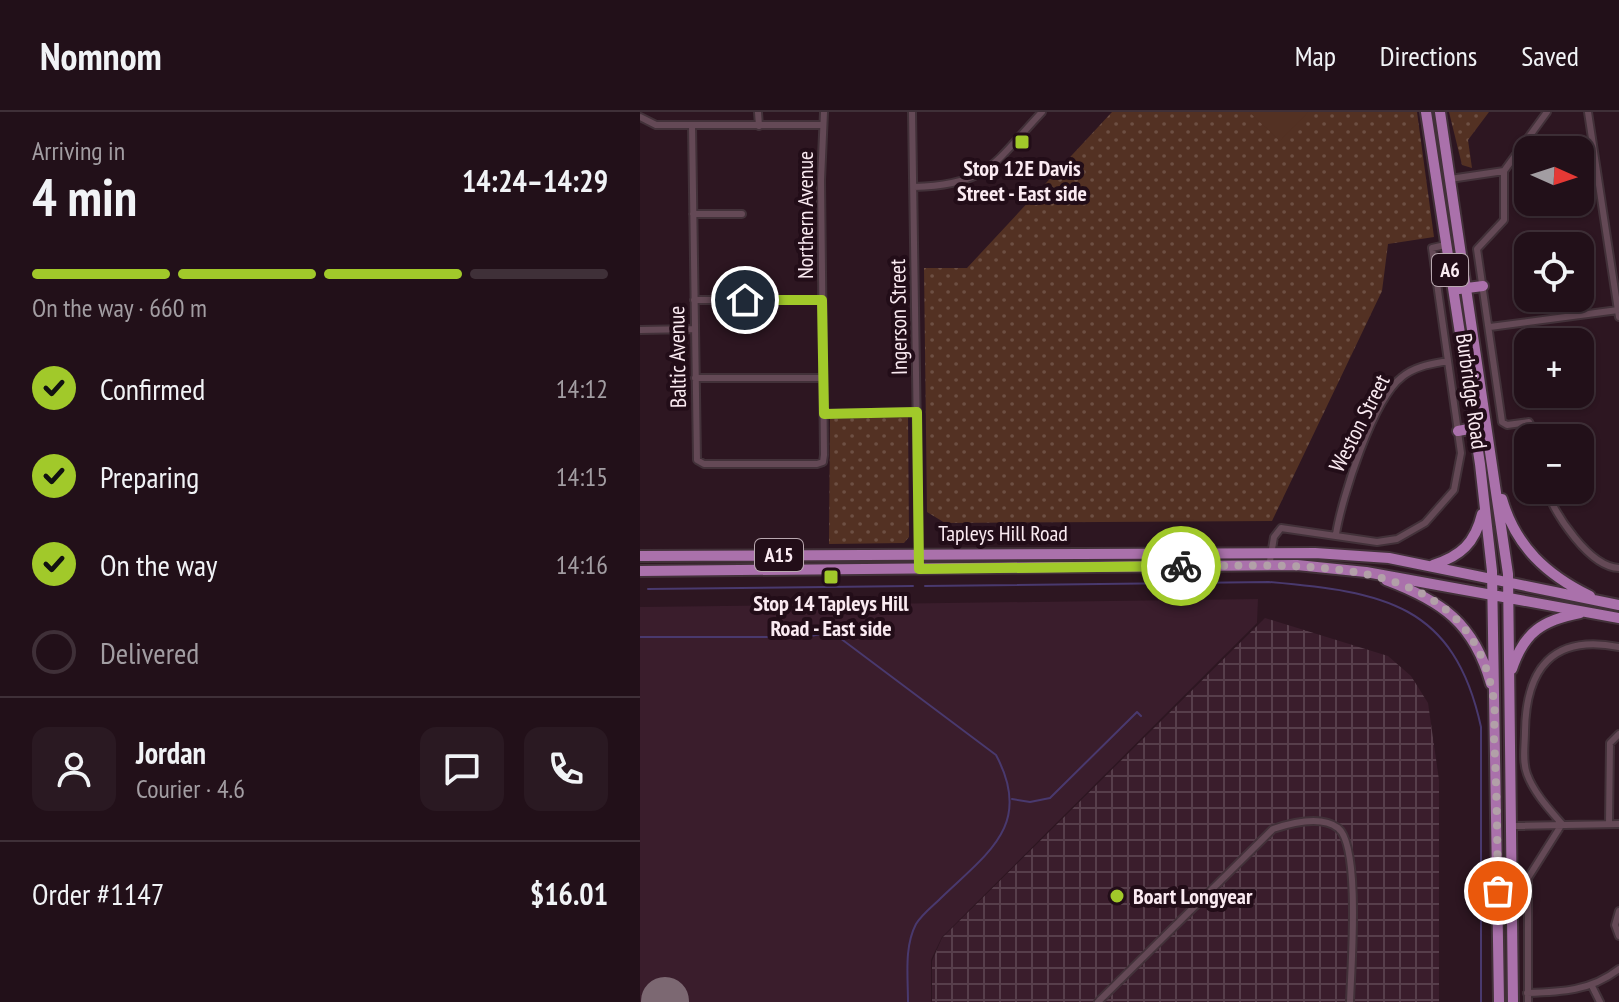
<!DOCTYPE html>
<html lang="en">
<head>
<meta charset="utf-8">
<style>
  body { margin:0; font-family:"PT Sans Narrow",sans-serif; background:#2a1922; color:#f1f3f6; height:100vh; display:flex; flex-direction:column; font-size:30px; white-space:nowrap }
  * { box-sizing:border-box; margin:0 }
  p { font-size:26px; color:#a29da2 }
  .icon { flex:none; width:44px; height:44px; fill:none; stroke:currentColor; stroke-width:2; stroke-linecap:round; stroke-linejoin:round }
  .map { position:relative; flex:1; overflow:hidden }
  .sheet { display:flex; flex-direction:column; background:#221019; width:640px }
  .sheet>* { flex:none }
  .needle { width:52px; rotate:93deg }
  .fabs { position:absolute; left:874px; top:24px; display:grid; gap:16px }
  .fabs a { display:grid; place-items:center; width:80px; height:80px; border-radius:16px; background:#221019; box-shadow:0 2px 6px #0004,0 0 0 2px #3f3038; font-size:40px }
  .pin { position:absolute; display:grid; place-items:center; width:68px; height:68px; color:#fff; margin:-34px; border:4px solid #fff; border-radius:50%; box-shadow:0 2px 8px #0007 }
  .courier { position:absolute; display:grid; place-items:center; width:80px; height:80px; margin:-40px; border:6px solid #a1c92a; border-radius:50%; background:#fff; color:#222; box-shadow:0 2px 10px #0007 }
  .head em { font-style:normal; font-weight:700 }
  .head div { display:flex; flex-direction:column-reverse }
  .head { display:flex; align-items:center; justify-content:space-between; height:136px; padding:0 32px }
  h1 { font-size:52px; font-weight:700; line-height:60px }
  .bar { display:grid; grid-template-columns:repeat(4,1fr); gap:12px 8px; align-content:center; height:96px; padding:0 32px }
  .bar i { height:10px; border-radius:6px; background:#3f3038 }
  .bar .current { background:#a1c92a }
  .bar p { grid-column:span 4 }
  .line { display:flex; align-items:center; gap:20px; padding:0 32px; border-top:2px solid #3f3038 }
  .line div { flex:1 }
  .round { display:grid; place-items:center; flex:none; width:84px; height:84px; border-radius:16px; background:#2a1922 }
  ol { padding:0 32px; list-style:none }
  li { display:flex; align-items:center; gap:24px; height:88px }
  li p { margin-inline-start:auto }
  li .icon { padding:8px; border-radius:50%; background:#a1c92a; color:#111; stroke-width:4 }
  li:last-child { color:#a29da2 }
  li i { width:44px; height:44px; border:4px solid #3f3038; border-radius:50% }
  header { display:flex; align-items:center; gap:48px; box-sizing:border-box; height:112px; padding:0 40px; background:#221019; border-bottom:2px solid #3f3038 }
  header strong { font-size:38px }
  nav { display:flex; gap:44px; margin-inline-start:auto; font-size:28px }
  main { display:flex; flex:1; min-height:0 }
  .map>svg:first-child { display:block }
  .built { fill:#3a1d2c }
  .industrial { fill:url(#industrial-grid) }
  .grass { fill:url(#grass-dots) }
  .pitch { fill:#533123 }
  .lines { fill:none; stroke-linecap:round; stroke-linejoin:round }
  .stream { stroke:#49396e; stroke-width:2 }
  .runway { stroke:#7c6872; stroke-width:48 }
  .street-casing { stroke:#423139; stroke-width:10 }
  .primary-casing { stroke:#423139; stroke-width:14 }
  .street { stroke:#644956; stroke-width:6 }
  .primary { stroke:#aa71ab; stroke-width:10 }
  .done { stroke:#b2a0a8; stroke-width:8; stroke-dasharray:0 14.4 }
  .route { stroke:#a1c92a; stroke-width:10 }
  .poi-dot { fill:#a1c92a; stroke:#220d18; stroke-width:3 }
  .labels { text-anchor:middle; dominant-baseline:central; stroke-width:8; stroke-linejoin:round; paint-order:stroke }
  .shield { fill:#220d18; stroke:#b9a8b0; stroke-width:2 }
  .shield-label { font-size:20px; font-weight:bold; fill:#faeaf1 }
  .poi-label { font-size:22px; font-weight:bold; fill:#faeaf1; stroke:#220d18 }
  .street-label { font-size:22px; fill:#faeaf1; stroke:#220d18 }
</style>
</head>
<body>
<header>
<strong>Nomnom</strong>
<nav><a>Map</a><a>Directions</a><a>Saved</a></nav>
</header>
<main>
<section class="sheet">
<div class="head"><div><h1>4 min</h1><p>Arriving in</p></div><em>14:24–14:29</em></div>
<div class="bar"><i class="current"></i><i class="current"></i><i class="current"></i><i></i><p>On the way · 660 m</p></div>
<ol>
<li><svg class="icon" aria-label="check" viewBox="0 0 24 24"><path d="M5 12l5 5 9-10"/></svg>Confirmed<p>14:12</p></li>
<li><svg class="icon" aria-label="check" viewBox="0 0 24 24"><path d="M5 12l5 5 9-10"/></svg>Preparing<p>14:15</p></li>
<li><svg class="icon" aria-label="check" viewBox="0 0 24 24"><path d="M5 12l5 5 9-10"/></svg>On the way<p>14:16</p></li>
<li><i></i>Delivered</li>
</ol>
<div class="line" style="height:144px"><a class="round"><svg class="icon" aria-label="person" viewBox="0 0 24 24"><circle cx="12" cy="8" r="4"/><path d="M4 21q1-7 8-7t8 7"/></svg></a><div><b>Jordan</b><p>Courier · 4.6</p></div><a class="round"><svg class="icon" aria-label="chat" viewBox="0 0 24 24"><path d="M4 5h16v11H9l-5 4z"/></svg></a><a class="round"><svg class="icon" aria-label="phone" viewBox="0 0 24 24"><path d="M5 4h4l2 5-3 2q2 4 5 5l2-3 5 2v4C11 20 4 13 5 4z"/></svg></a></div>
<div class="line" style="height:104px"><div>Order #1147</div><b>$16.01</b></div>
</section>
<div class="map">
<svg width="979" height="890" viewBox="0 0 979 890">
  <defs>
    <pattern id="industrial-grid" width="8" height="8" patternUnits="userSpaceOnUse" patternTransform="scale(2)"><rect width="8" height="8" fill="#3a1d2c"/><path d="M0 4h8M4 0v8" fill="none" stroke="#573e4b"/></pattern>
    <pattern id="grass-dots" width="8" height="8" patternUnits="userSpaceOnUse" patternTransform="scale(2)"><rect width="8" height="8" fill="#533123"/><path d="M2 2h.1M6 6h.1" fill="none" stroke="#6d4f43" stroke-width="1.8" stroke-linecap="round"/></pattern>
  </defs>
  <rect width="100%" height="100%" fill="#2d1621"/>
  <path class="built" d="M 618,487 L 617,511 L 302,825 L 291,848 L 291,890 L 0,890 L 0,495 Z"/>
  <path class="industrial" d="M 625,506 L 748,544 L 771,564 L 788,591 L 799,668 L 799,890 L 292,890 L 292,849 L 302,826 Z"/>
  <path class="grass" d="M 472,0 L 777,0 L 794,125 L 748,132 L 742,179 L 632,409 L 305,411 L 287,400 L 284,156 L 327,156 Z
    M 809,0 L 849,0 L 828,28 L 832,56 L 822,53 Z
    M 268,303 L 269,425 L 264,431 L 189,432 L 190,305 Z"/>
  <path class="pitch" d="M 609,0 L 668,0 L 640,29 Z"/>
  <g class="lines">
    <path class="stream" d="M 285,474 L 629,470 C 743,480 814,491 841,615 L 841,890
      M 8,477 L 273,474
      M 0,525 L 165,525 L 192,520 L 356,643 C 393,712 349,740 302,785 C 294,793 282,802 276,812 C 264,835 268,864 268,890
      M 372,687 L 390,690 L 410,686 L 497,600 L 501,604"/>
    <path class="runway" d="M 25,890 L 25,889"/>
    <g class="street-casing">
      <path id="street" d="M 118,0 L 119,14
        M 272,0 L 279,456
        M 948,0 L 979,205
        M 0,5 L 16,13 L 183,13
        M 52,13 L 57,348 L 64,352 L 177,352 L 183,350 L 184,343 L 181,68 L 184,0
        M 810,67 L 864,59
        M 274,75 C 349,73 354,51 402,0
        M 53,102 L 102,102
        M 54,188 L 182,188
        M 850,215 L 978,198
        M 0,218 L 54,217
        M 55,266 L 183,266
        M 184,302 L 277,300
        M 897,326 L 889,310 L 867,313 L 862,310 L 837,137 L 864,108 L 864,59 L 907,0
        M 906,378 C 916,403 949,455 979,456
        M 696,422 C 702,385 733,287 762,265 C 775,254 792,252 808,249
        M 629,455 L 634,425 L 641,416 L 737,430 L 757,427 L 785,411 L 814,378 L 821,341 L 792,136 L 805,133
        M 922,712 C 909,697 894,681 887,662 C 882,649 885,633 885,619 C 886,557 912,522 979,535
        M 969,712 L 970,631 L 979,622
        M 870,714 L 979,712
        M 979,799 L 975,813 L 979,824
        M 952,874 L 960,890
        M 887,881 C 921,880 951,879 979,857
        M 458,890 L 633,717 C 651,711 681,703 698,716 C 721,734 711,857 710,890
        M 888,890 L 888,766 L 922,712"/>
    </g>
    <g class="primary-casing">
      <path id="primary" d="M 786,0 L 840,352 L 852,459 L 859,890
        M 800,0 L 868,462 L 873,890
        M 819,177 L 843,174
        M 818,319 L 834,316
        M 862,387 C 876,435 907,463 950,484
        M 0,444 L 675,441 L 749,446 L 979,493
        M 793,453 C 821,444 835,431 842,402
        M 0,459 L 657,453 L 726,460 L 979,506
        M 746,468 C 802,489 834,511 851,572
        M 872,557 C 884,520 903,508 940,501"/>
    </g>
    <use href="#street" class="street"/>
    <use href="#primary" class="primary"/>
  </g>
  <g class="lines">
    <path class="done" d="M 541,454 C 655,455 826,434 853,583 C 856,597 854,612 854,626 C 857,677 857,728 858,779"/>
    <path class="route" d="M 105,188 L 182,188 L 184,302 L 277,300 L 279,457 L 541,454"/>
  </g>
  <g class="poi-dot">
    <rect x="374" y="22" width="16" height="16" rx="4"/>
    <rect x="183" y="457" width="16" height="16" rx="4"/>
    <circle cx="477" cy="784" r="8"/>
  </g>
  <g class="labels">
    <g class="shield">
      <rect x="792" y="142" width="36" height="32" rx="6"/>
      <rect x="115" y="427" width="48" height="32" rx="6"/>
    </g>
    <g class="shield-label">
      <text x="810" y="158">A6</text>
      <text x="139" y="443">A15</text>
    </g>
    <g class="poi-label">
      <text x="382" y="56">Stop 12E Davis<tspan x="382" dy="25">Street - East side</tspan></text>
      <text x="191" y="491">Stop 14 Tapleys Hill<tspan x="191" dy="25">Road - East side</tspan></text>
      <text x="493" y="784" text-anchor="start">Boart Longyear</text>
    </g>
    <g class="street-label">
      <text transform="translate(165 103) rotate(-90)">Northern Avenue</text>
      <text transform="translate(258 205) rotate(-91)">Ingerson Street</text>
      <text transform="translate(37 245) rotate(-91)">Baltic Avenue</text>
      <text transform="translate(832 279) rotate(82)">Burbridge Road</text>
      <text transform="translate(719 311) rotate(-63)">Weston Street</text>
      <text x="363" y="421">Tapleys Hill Road</text>
    </g>
  </g>
</svg>
<div class="fabs">
<a><svg class="needle" viewBox="-14 -14 28 28"><path d="M0-13l5 13h-10z" fill="#e53935"/><path d="M0 13l5-13h-10z" fill="#a29da2"/></svg></a>
<a><svg class="icon" aria-label="locate" viewBox="0 0 24 24"><circle cx="12" cy="12" r="6"/><path d="M12 2v4M12 18v4M2 12h4M18 12h4"/></svg></a>
<a>+</a>
<a>−</a>
</div>
<div class="pin" style="left:858px;top:779px;background:#ea580c"><svg class="icon" aria-label="bag" viewBox="0 0 24 24"><path d="M5 8h14l-1 12H6zM9 8a3 3 0 0 1 6 0"/></svg></div>
<div class="pin" style="left:105px;top:188px;background:#1f2937"><svg class="icon" aria-label="home" viewBox="0 0 24 24"><path d="M3 11l9-7 9 7M6 9v11h12V9"/></svg></div>
<div class="courier" style="left:541px;top:454px"><svg class="icon" aria-label="bike" viewBox="0 0 24 24"><circle cx="6" cy="16" r="4"/><circle cx="18" cy="16" r="4"/><path d="M6 16l4-8h5l3 8M10 8l3 8H6M13 5h3"/></svg></div>
</div>
</main>
</body>
</html>
